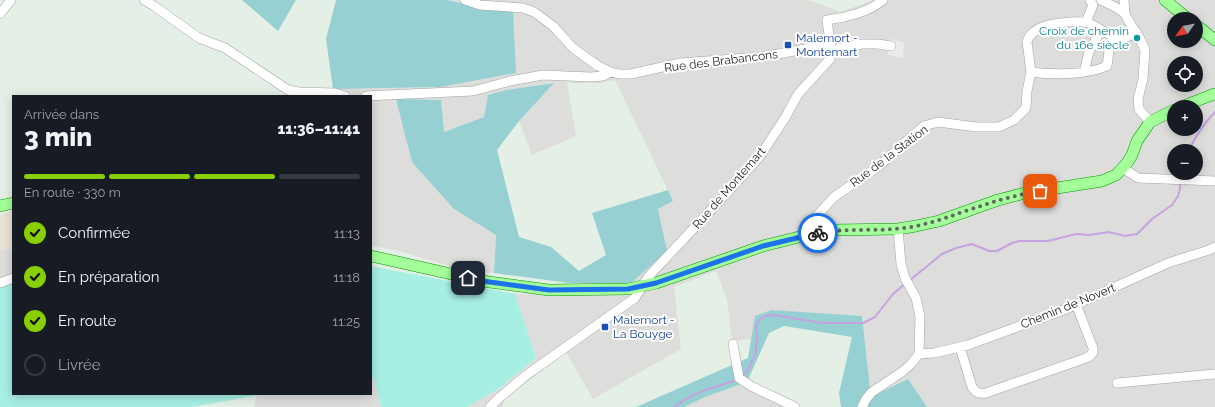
<!DOCTYPE html>
<html lang="fr">
<head>
<meta charset="utf-8">
<style>
  body { margin:0; font-family:Raleway,sans-serif; background:#20242c; color:#f1f3f6; height:100vh; display:flex; flex-direction:column; font-size:15px; white-space:nowrap }
  * { box-sizing:border-box; margin:0 }
  p { font-size:13px; color:#9ea1a6 }
  .icon { flex:none; width:22px; height:22px; fill:none; stroke:currentColor; stroke-width:2; stroke-linecap:round; stroke-linejoin:round }
  .map { position:relative; flex:1; overflow:hidden }
  .panel { position:absolute; left:12px; top:95px; width:360px; height:300px; display:flex; flex-direction:column; background:#171b24; border-radius:0px; box-shadow:0 2px 10px #0003 }
  .panel>* { flex:none }
  .needle { width:26px; rotate:237deg }
  .fabs { position:absolute; left:1167px; top:12px; display:grid; gap:8px }
  .fabs a { display:grid; place-items:center; width:36px; height:36px; border-radius:50%; background:#171b24; box-shadow:0 2px 10px #0003; font-size:20px }
  .pin { position:absolute; display:grid; place-items:center; width:34px; height:34px; color:#fff; margin:-17px; border-radius:8px; box-shadow:0 2px 6px #0006 }
  .courier { position:absolute; display:grid; place-items:center; width:40px; height:40px; margin:-20px; border:3px solid #1a73e8; border-radius:50%; background:#fff; color:#222; box-shadow:0 1px 5px #0007 }
  .headline em { font-style:normal; font-weight:800 }
  .headline div { display:flex; flex-direction:column-reverse }
  .headline { display:flex; align-items:center; justify-content:space-between; height:68px; padding:0 12px }
  h1 { font-size:26px; font-weight:800; line-height:30px }
  .bar { display:grid; grid-template-columns:repeat(4,1fr); gap:6px 4px; align-content:center; height:48px; padding:0 12px }
  .bar i { height:5px; border-radius:3px; background:#363941 }
  .bar .selected { background:#88ce00 }
  .bar p { grid-column:span 4 }
  ol { padding:0 12px; list-style:none }
  li { display:flex; align-items:center; gap:12px; height:44px }
  li p { margin-inline-start:auto }
  li .icon { padding:4px; border-radius:50%; background:#88ce00; color:#111; stroke-width:4 }
  li:last-child { color:#9ea1a6 }
  li i { width:22px; height:22px; border:2px solid #363941; border-radius:50% }
  .map>svg:first-child { display:block }
  .residential { fill:#dddddc; fill-rule:evenodd }
  .industrial { fill:#eae1d6 }
  .grass { fill:#a7eee3 }
  .forest { fill:#96d0d3 }
  .parking { fill:#ebebeb }
  .lines { fill:none; stroke-linecap:round; stroke-linejoin:round }
  .stream { stroke:#c6a2e1; stroke-width:2 }
  .minor-casing { stroke:#a3a3a3; stroke-width:10 }
  .major-casing { stroke:#009a01; stroke-width:12 }
  .minor { stroke:#fff; stroke-width:9 }
  .major { stroke:#a4ff9b; stroke-width:11 }
  .done { stroke:#646864; stroke-width:4; stroke-dasharray:0 7.2 }
  .route { stroke:#1a73e8; stroke-width:5 }
  .culture-dot { fill:#0f9aa8; stroke:#fff; stroke-width:1.5 }
  .transit-dot { fill:#1a4fb4; stroke:#fff; stroke-width:1.5 }
  .labels { text-anchor:middle; dominant-baseline:central; stroke-width:4; stroke-linejoin:round; paint-order:stroke }
  .culture-label { font-size:12px; fill:#0d838f; stroke:#fff; text-anchor:end }
  .transit-label { font-size:12px; fill:#164399; stroke:#fff; text-anchor:start }
  .street-label { font-size:12px; fill:#1f1f1f; stroke:#fff }
</style>
</head>
<body>
<div class="map">
<svg width="1215" height="407" viewBox="0 0 1215 407">
  <rect width="100%" height="100%" fill="#e4f0e5"/>
  <path class="residential" d="M 447,0 L 808,0 L 841,12 L 873,0 L 1215,0 L 1215,407 L 927,407 L 908,379 L 871,398 L 862,316 L 755,317 L 751,339 L 732,341 L 727,299 L 716,271 L 674,287 L 681,349 L 593,399 L 566,352 L 504,400 L 503,407 L 467,407 L 501,387 L 536,358 L 515,294 L 579,295 L 631,283 L 658,209 L 673,201 L 615,80 L 601,83 L 567,83 L 576,136 L 532,155 L 519,121 L 553,83 L 506,90 L 488,95 L 484,117 L 444,132 L 396,99 L 454,209 L 496,235 L 494,273 L 466,271 L 395,250 L 371,246 L 371,96 L 328,96 L 333,89 L 440,87 L 478,7 ZM 1174,19 L 1196,19 L 1196,41 L 1174,41 ZM 1174,63 L 1196,63 L 1196,85 L 1174,85 ZM 1174,107 L 1196,107 L 1196,129 L 1174,129 ZM 1174,151 L 1196,151 L 1196,173 L 1174,173 Z
    M 10,248 L 13,252 L 13,275 L 0,280 L 0,250 Z
    M 371,378 L 374,378 L 381,407 L 254,407 L 257,395 L 264,394 L 371,394 Z
    M 747,382 L 793,407 L 684,407 L 705,397 Z"/>
  <path class="industrial" d="M 13,211 L 13,247 L 0,250 L 0,215 Z"/>
  <path class="grass" d="M 371,266 L 515,294 L 536,358 L 501,387 L 467,407 L 381,407 L 374,378 L 371,378 Z
    M 13,282 L 13,394 L 264,394 L 192,407 L 0,407 L 0,287 Z"/>
  <path class="forest" d="M 242,0 L 296,0 L 278,31 Z
    M 336,0 L 447,0 L 478,7 L 513,12 L 516,73 L 440,87 L 333,89 L 326,39 Z
    M 554,83 L 519,121 L 497,150 L 519,237 L 551,247 L 579,271 L 606,255 L 592,213 L 668,190 L 673,201 L 658,209 L 667,251 L 631,283 L 569,283 L 494,273 L 496,235 L 454,209 L 412,162 L 396,99 L 441,100 L 444,132 L 484,117 L 488,95 L 506,90 Z
    M 771,310 L 862,316 L 871,397 L 908,379 L 927,407 L 841,407 L 839,393 L 852,337 L 784,326 L 769,333 L 747,382 L 705,397 L 684,407 L 636,407 L 748,358 L 755,316 Z"/>
  <path class="parking" d="M 890,39 L 904,42 L 903,58 L 888,55 L 888,51 L 873,49 L 873,41 L 889,40 Z"/>
  <g class="lines">
    <path class="stream" d="M 1188,151 C 1196,136 1203,124 1215,112
      M 910,280 L 942,254 L 956,248 L 972,244 L 989,251 L 997,251 L 1012,243 L 1019,241 L 1048,241 L 1076,234 L 1089,235 L 1109,232 L 1125,236 L 1137,234 L 1152,219 L 1172,205 L 1178,196 L 1180,189 L 1180,183
      M 742,376 L 748,370 L 755,355 L 757,343 L 756,326 L 760,319 L 766,316 L 774,315 L 822,323 L 863,323 L 875,317 L 893,294 L 905,284
      M 674,407 L 684,400 L 700,392 L 736,380"/>
    <g class="minor-casing">
      <path id="minor" d="M 144,0 L 154,6 L 199,38 L 225,48 L 288,90 L 299,92 L 335,93 L 345,96
        M 465,0 L 480,5 L 523,8 L 534,12 L 553,26 L 573,48 L 598,66 L 611,72 L 619,74 L 631,74 L 680,63 L 761,57 L 822,46 L 831,50 L 862,44 L 878,44 L 891,46
        M 1101,0 L 1117,8 L 1125,14
        M 1124,0 L 1125,14 L 1128,20 L 1139,37 L 1145,50 L 1143,79 L 1138,99 L 1139,109 L 1150,122
        M 0,14 L 11,0
        M 1086,22 L 1093,5 L 1090,0
        M 1031,72 C 1052,75 1087,75 1107,66 L 1110,43 L 1113,36
        M 1084,72 L 1089,52 L 1101,30
        M 366,96 L 473,91 L 510,81 L 543,75 L 591,77 L 603,76 L 611,72
        M 1123,168 L 1138,178 L 1215,181
        M 803,236 L 803,231 L 834,197 L 879,166 L 912,136 L 924,126 L 938,122 L 976,127 L 999,127 L 1014,120 L 1026,108 L 1027,91 L 1031,72 L 1027,42 C 1028,36 1036,29 1042,27 C 1051,23 1079,20 1088,23 C 1099,27 1107,36 1119,38 C 1125,38 1131,36 1137,33
        M 0,283 L 13,278
        M 733,344 L 739,378 L 751,386 L 795,407
        M 960,347 L 972,387 C 976,393 979,394 986,393 L 1086,358 L 1090,356 L 1093,352 L 1093,348 L 1076,304
        M 919,354 L 934,353 L 968,345 L 1066,309 L 1168,263 L 1209,250 L 1215,247
        M 1117,383 L 1215,374
        M 490,407 L 498,399 L 525,376 L 635,298 L 648,277 L 725,195 L 760,156 L 785,118 L 798,94 L 830,59 C 833,49 828,32 827,20 C 844,18 870,12 883,0
        M 862,407 L 866,399 L 872,392 L 902,372 L 911,364 L 919,354 L 920,316 L 916,298 L 905,278 L 901,264 L 898,229"/>
    </g>
    <g class="major-casing">
      <path id="major" d="M 1165,0 L 1188,19
        M 1196,25 L 1215,40
        M 1181,107 L 1209,96 L 1215,94
        M 0,206 L 13,203
        M 371,256 L 482,281 L 549,290 L 628,289 L 656,283 L 763,246 L 803,236 L 834,230 L 898,229 L 916,226 L 939,221 L 998,200 L 1025,193 L 1102,181 L 1116,175 L 1127,163 L 1132,155 L 1137,141 L 1150,122 L 1174,110"/>
    </g>
    <use href="#minor" class="minor"/>
    <use href="#major" class="major"/>
  </g>
  <g class="lines">
    <path class="done" d="M 818,233 C 851,227 884,233 916,226 C 936,222 953,215 972,209 C 994,201 1017,195 1040,191"/>
    <path class="route" d="M 468,278 L 482,281 L 549,290 L 628,289 L 656,283 L 763,246 L 818,233"/>
  </g>
  <circle class="culture-dot" cx="1137" cy="38" r="4"/>
  <g class="transit-dot">
    <rect x="784" y="41" width="8" height="8" rx="2"/>
    <rect x="601" y="323" width="8" height="8" rx="2"/>
  </g>
  <g class="labels">
    <g class="culture-label">
      <text x="1129" y="31">Croix de chemin<tspan x="1129" dy="14">du 16e siècle</tspan></text>
    </g>
    <g class="transit-label">
      <text x="796" y="38">Malemort -<tspan x="796" dy="14">Montemart</tspan></text>
      <text x="613" y="320">Malemort -<tspan x="613" dy="14">La Bouyge</tspan></text>
    </g>
    <g class="street-label">
      <text transform="translate(721 61) rotate(-7)">Rue des Brabancons</text>
      <text transform="translate(889 156) rotate(-37)">Rue de la Station</text>
      <text transform="translate(729 188) rotate(-49)">Rue de Montemart</text>
      <text transform="translate(1068 306) rotate(-22)">Chemin de Novert</text>
    </g>
  </g>
</svg>
<div class="fabs">
<a><svg class="needle" viewBox="-14 -14 28 28"><path d="M0-13l5 13h-10z" fill="#e53935"/><path d="M0 13l5-13h-10z" fill="#9ea1a6"/></svg></a>
<a><svg class="icon" aria-label="locate" viewBox="0 0 24 24"><circle cx="12" cy="12" r="6"/><path d="M12 2v4M12 18v4M2 12h4M18 12h4"/></svg></a>
<a>+</a>
<a>−</a>
</div>
<div class="pin" style="left:1040px;top:191px;background:#ea580c"><svg class="icon" aria-label="bag" viewBox="0 0 24 24"><path d="M5 8h14l-1 12H6zM9 8a3 3 0 0 1 6 0"/></svg></div>
<div class="pin" style="left:468px;top:278px;background:#1f2937"><svg class="icon" aria-label="home" viewBox="0 0 24 24"><path d="M3 11l9-7 9 7M6 9v11h12V9"/></svg></div>
<div class="courier" style="left:818px;top:233px"><svg class="icon" aria-label="bike" viewBox="0 0 24 24"><circle cx="6" cy="16" r="4"/><circle cx="18" cy="16" r="4"/><path d="M6 16l4-8h5l3 8M10 8l3 8H6M13 5h3"/></svg></div>
<section class="panel">
<div class="headline"><div><h1>3 min</h1><p>Arrivée dans</p></div><em>11:36–11:41</em></div>
<div class="bar"><i class="selected"></i><i class="selected"></i><i class="selected"></i><i></i><p>En route · 330 m</p></div>
<ol>
<li><svg class="icon" aria-label="check" viewBox="0 0 24 24"><path d="M5 12l5 5 9-10"/></svg>Confirmée<p>11:13</p></li>
<li><svg class="icon" aria-label="check" viewBox="0 0 24 24"><path d="M5 12l5 5 9-10"/></svg>En préparation<p>11:18</p></li>
<li><svg class="icon" aria-label="check" viewBox="0 0 24 24"><path d="M5 12l5 5 9-10"/></svg>En route<p>11:25</p></li>
<li><i></i>Livrée</li>
</ol>
</section>
</div>
</body>
</html>
